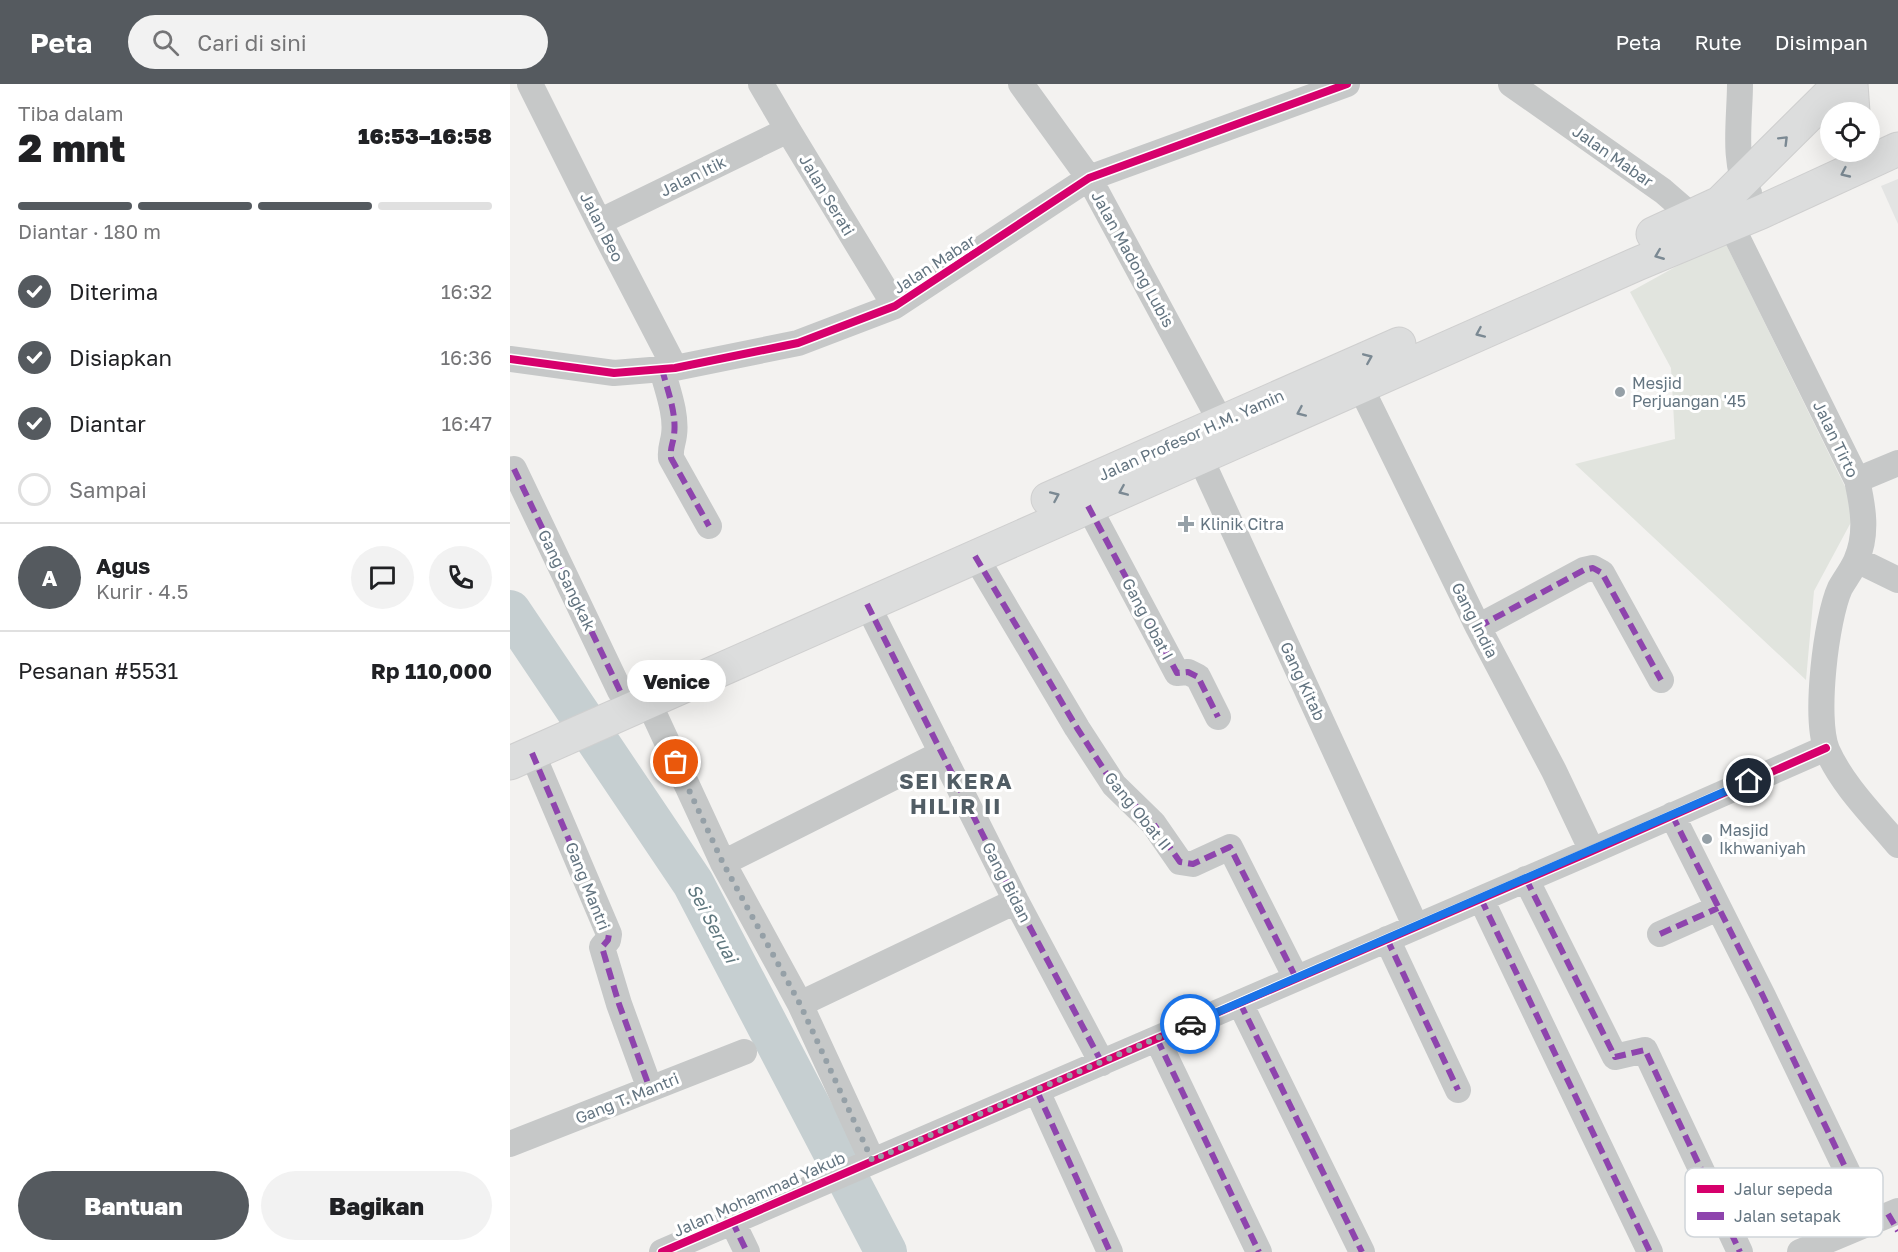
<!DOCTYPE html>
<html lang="id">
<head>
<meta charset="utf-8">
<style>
  body { margin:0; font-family:"Golos Text",sans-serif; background:#f2f2f2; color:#202124; height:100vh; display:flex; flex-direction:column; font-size:22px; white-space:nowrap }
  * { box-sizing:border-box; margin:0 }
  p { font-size:20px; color:#757577 }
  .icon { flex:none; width:33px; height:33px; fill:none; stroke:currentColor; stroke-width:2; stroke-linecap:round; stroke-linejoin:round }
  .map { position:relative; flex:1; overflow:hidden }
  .drawer { display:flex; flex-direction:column; background:#fff; width:510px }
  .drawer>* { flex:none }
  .tools { position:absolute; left:1310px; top:18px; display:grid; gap:12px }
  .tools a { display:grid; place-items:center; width:60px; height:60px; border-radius:50%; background:#fff; box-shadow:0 6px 24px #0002; font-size:30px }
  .pin { position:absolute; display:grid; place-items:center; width:51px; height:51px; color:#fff; margin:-26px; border:3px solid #fff; border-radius:50%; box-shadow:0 2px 6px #0007 }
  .courier { position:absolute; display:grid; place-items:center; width:60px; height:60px; margin:-30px; border:4px solid #1a73e8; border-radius:50%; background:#fff; color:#222; box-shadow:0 2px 8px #0007 }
  .bubble { position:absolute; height:42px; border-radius:21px; background:#fff; box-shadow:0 6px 24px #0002; font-size:20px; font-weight:800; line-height:42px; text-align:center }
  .summary em { font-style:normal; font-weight:800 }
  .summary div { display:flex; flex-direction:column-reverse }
  .summary { display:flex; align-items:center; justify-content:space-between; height:102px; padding:0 18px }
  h1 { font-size:39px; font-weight:800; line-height:45px }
  .bar { display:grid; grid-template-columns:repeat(4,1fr); gap:9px 6px; align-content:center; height:72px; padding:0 18px }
  .bar i { height:8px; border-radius:4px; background:#e0e0e0 }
  .bar .current { background:#555a5f }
  .bar p { grid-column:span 4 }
  .line { display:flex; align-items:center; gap:15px; padding:0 18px; border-top:2px solid #e0e0e0 }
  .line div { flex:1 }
  .round { display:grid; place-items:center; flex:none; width:63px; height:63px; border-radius:32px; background:#f2f2f2 }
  ol { padding:0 18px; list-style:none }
  li { display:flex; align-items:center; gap:18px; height:66px }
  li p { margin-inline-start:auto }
  li .icon { padding:6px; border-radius:50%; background:#555a5f; color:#fff; stroke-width:4 }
  li:last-child { color:#757577 }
  li i { width:33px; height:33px; border:3px solid #e0e0e0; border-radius:50% }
  .button { display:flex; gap:12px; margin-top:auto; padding:12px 18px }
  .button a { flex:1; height:69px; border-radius:36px; background:#555a5f; color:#fff; font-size:24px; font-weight:800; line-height:69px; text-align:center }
  .button a+a { background:#f2f2f2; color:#202124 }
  header { display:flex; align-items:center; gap:36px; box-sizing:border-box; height:84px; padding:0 30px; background:#555a5f; color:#fff }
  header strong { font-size:28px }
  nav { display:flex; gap:33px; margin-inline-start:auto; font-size:21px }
  .search { width:420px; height:54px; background:#f2f2f2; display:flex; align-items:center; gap:15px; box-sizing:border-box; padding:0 21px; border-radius:33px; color:#757577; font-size:22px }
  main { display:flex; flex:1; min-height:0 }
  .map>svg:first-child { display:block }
  .built { fill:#e3e4e3 }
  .green { fill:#e1e4de }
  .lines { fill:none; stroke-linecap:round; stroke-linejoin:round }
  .river { stroke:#c6cfd1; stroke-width:42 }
  .major-casing { stroke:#cfcfcf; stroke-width:35 }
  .minor { stroke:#c6c8c8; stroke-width:26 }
  .major { stroke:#dcdddd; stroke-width:33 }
  .quiet { stroke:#8e44ad; stroke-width:6; stroke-dasharray:12 6; stroke-linecap:butt }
  .cycleway-casing { stroke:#fff; stroke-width:11 }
  .cycleway { stroke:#d6006c; stroke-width:8 }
  .oneway { stroke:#7b8993 }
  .done { stroke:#95a0a7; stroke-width:6; stroke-dasharray:0 10.8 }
  .route { stroke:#1a73e8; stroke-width:8 }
  .poi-dot { fill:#95a0a7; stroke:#fff; stroke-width:2 }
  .labels { text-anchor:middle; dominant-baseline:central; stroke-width:6; stroke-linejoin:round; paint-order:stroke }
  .street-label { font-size:16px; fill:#637480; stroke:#fff }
  .poi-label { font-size:16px; fill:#637480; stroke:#fff; text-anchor:start }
  .water-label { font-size:18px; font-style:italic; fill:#5f777e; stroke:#fff }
  .district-label { font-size:22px; font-weight:bold; letter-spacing:1.5px; fill:#515d65; stroke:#fff }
  .key { fill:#fff; stroke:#d0d5d9; stroke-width:1.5 }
  .key-label { font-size:16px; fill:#637480 }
</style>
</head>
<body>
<header>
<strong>Peta</strong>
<div class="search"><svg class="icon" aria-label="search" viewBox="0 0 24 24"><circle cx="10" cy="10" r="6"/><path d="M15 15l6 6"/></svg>Cari di sini</div>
<nav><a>Peta</a><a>Rute</a><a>Disimpan</a></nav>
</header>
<main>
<section class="drawer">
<div class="summary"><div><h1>2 mnt</h1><p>Tiba dalam</p></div><em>16:53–16:58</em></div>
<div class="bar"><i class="current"></i><i class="current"></i><i class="current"></i><i></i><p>Diantar · 180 m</p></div>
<ol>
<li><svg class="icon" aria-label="check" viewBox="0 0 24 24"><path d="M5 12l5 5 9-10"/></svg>Diterima<p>16:32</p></li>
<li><svg class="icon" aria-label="check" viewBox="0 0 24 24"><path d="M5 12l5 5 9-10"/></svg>Disiapkan<p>16:36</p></li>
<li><svg class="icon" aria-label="check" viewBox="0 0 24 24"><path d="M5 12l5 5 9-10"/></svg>Diantar<p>16:47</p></li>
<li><i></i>Sampai</li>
</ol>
<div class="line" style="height:108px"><b class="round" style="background:#555a5f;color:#fff">A</b><div><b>Agus</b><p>Kurir · 4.5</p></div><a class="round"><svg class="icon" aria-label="chat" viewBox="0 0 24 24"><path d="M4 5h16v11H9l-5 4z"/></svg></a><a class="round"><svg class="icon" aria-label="phone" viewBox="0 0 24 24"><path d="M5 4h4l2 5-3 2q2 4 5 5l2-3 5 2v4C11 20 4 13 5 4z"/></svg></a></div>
<div class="line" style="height:78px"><div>Pesanan #5531</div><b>Rp 110,000</b></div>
<div class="button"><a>Bantuan</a><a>Bagikan</a></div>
</section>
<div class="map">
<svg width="1388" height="1168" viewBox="0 0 1388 1168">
  <rect width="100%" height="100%" fill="#f3f2f0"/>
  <path class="built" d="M 1388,95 L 1388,140 L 1371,102 Z"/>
  <path class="green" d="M 1214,156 L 1347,427 L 1304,507 L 1296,596 L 1065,380 L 1165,355 L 1161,284 L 1120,208 Z"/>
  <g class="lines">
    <path class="river" d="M 0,527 L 183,799 L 376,1168"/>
    <g class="major-casing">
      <path id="major" d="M 1341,0 L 1343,28
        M 1143,150 L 1210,119 L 1330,0
        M 538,415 L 889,260
        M 0,679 L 1127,180 L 1251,128 L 1388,65"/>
    </g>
    <path class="minor" d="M 20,0 L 89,138 L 165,284
      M 251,0 L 278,46 L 385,222
      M 511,0 L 579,94 L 719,353
      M 1001,0 L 1153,107 L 1183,133 L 1191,144
      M 1230,0 C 1230,34 1222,79 1239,109
      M 1213,125 L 1347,396 C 1353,423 1358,450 1346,477 C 1342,486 1335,495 1330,504 C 1316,535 1304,635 1317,666 C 1333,702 1363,731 1388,761
      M 89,138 L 278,46
      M 0,275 L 104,289 L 165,284 L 288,259 L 385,222 L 579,94 L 837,0
      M 152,285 C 157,305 167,330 164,351 C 163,360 160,363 161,374 L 199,442
      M 850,302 L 968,543 L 1044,687 L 1082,767
      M 683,358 L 906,843
      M 4,385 L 110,607
      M 1347,396 L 1388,379
      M 578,422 L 667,589 L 678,588 L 688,593 L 708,633
      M 465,472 L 567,644 L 604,701 L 643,739 L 670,778 L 683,780 L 720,763 L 786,894
      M 1347,476 L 1388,496
      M 357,520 L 506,817 L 592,979
      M 968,543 L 1074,486 L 1083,484 L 1092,489 L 1151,596
      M 138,617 L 213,779 L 290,920 L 362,1076
      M 22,669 L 99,850 L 98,856 L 92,863 L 94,870 L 109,920 L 140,1005
      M 1162,731 L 1253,912 L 1361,1137
      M 213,779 L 432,669
      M 1016,795 L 1105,973 L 1135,966 L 1230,1168
      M 971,815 L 1140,1168
      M 1150,850 L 1208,824
      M 877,855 L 948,1006
      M 730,919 L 852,1168
      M 290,920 L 506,817
      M 647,955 L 749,1168
      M 527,1007 L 600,1168
      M 0,1060 L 234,968
      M 222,1137 L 237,1168
      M 152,1168 L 1082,767 L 1316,664
      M 1290,1168 L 1388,1127"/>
    <use href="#major" class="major"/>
    <path class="quiet" d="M 152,285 C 157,305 167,330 164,351 C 163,360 160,363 161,374 L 199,442
      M 4,385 L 110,607
      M 578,422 L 667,589 L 678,588 L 688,593 L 708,633
      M 465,472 L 567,644 L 604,701 L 643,739 L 670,778 L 683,780 L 720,763 L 786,894
      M 357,520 L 506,817 L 592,979
      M 968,543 L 1074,486 L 1083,484 L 1092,489 L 1151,596
      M 22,669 L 99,850 L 98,856 L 92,863 L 94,870 L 109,920 L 140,1005
      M 1162,731 L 1253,912 L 1361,1137
      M 1016,795 L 1105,973 L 1135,966 L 1230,1168
      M 971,815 L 1140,1168
      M 1150,850 L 1208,824
      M 877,855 L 948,1006
      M 730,919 L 852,1168
      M 647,955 L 749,1168
      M 527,1007 L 600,1168
      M 1378,1130 L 1388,1147
      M 222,1137 L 237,1168"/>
    <g class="cycleway-casing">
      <path id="cycleway" d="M 0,275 L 104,289 L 165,284 L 288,259 L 385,222 L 579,94 L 837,0
        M 152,1168 L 1082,767 L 1316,664"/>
    </g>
    <use href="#cycleway" class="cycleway"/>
  </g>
  <defs><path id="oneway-chevron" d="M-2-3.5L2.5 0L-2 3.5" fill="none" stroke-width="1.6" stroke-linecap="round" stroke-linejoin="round" transform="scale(1.5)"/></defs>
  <g class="oneway">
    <use href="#oneway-chevron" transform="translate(1274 56) rotate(-45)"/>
    <use href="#oneway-chevron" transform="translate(1335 89) rotate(155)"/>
    <use href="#oneway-chevron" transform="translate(1149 171) rotate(158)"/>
    <use href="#oneway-chevron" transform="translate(970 249) rotate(156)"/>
    <use href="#oneway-chevron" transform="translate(858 274) rotate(-23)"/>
    <use href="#oneway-chevron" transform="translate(791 328) rotate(156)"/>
    <use href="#oneway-chevron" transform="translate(613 407) rotate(157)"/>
    <use href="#oneway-chevron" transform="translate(545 412) rotate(-24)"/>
  </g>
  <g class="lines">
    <path class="done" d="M 166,678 L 213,779 L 290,920 L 362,1076 L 680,940"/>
    <path class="route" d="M 680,940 L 1239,697"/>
  </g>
  <g class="poi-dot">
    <circle cx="1110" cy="308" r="6"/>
    <path d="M673 431h6v6h6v6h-6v6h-6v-6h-6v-6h6z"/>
    <circle cx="1197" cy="755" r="6"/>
  </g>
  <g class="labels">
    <g class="street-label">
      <text transform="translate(1103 72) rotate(35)">Jalan Mabar</text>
      <text transform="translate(183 92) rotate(-26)">Jalan Itik</text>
      <text transform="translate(317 111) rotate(59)">Jalan Serati</text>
      <text transform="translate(92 143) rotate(63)">Jalan Beo</text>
      <text transform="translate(623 175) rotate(61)">Jalan Madong Lubis</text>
      <text transform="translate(424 180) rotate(-33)">Jalan Mabar</text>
      <text transform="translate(681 351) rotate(-24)">Jalan Profesor H.M. Yamin</text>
      <text transform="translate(1326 355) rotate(64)">Jalan Tirto</text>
      <text transform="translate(57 496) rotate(64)">Gang Sangkak</text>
      <text transform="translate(638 535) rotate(62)">Gang Obat I</text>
      <text transform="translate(965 536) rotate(63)">Gang India</text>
      <text transform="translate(793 597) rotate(65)">Gang Kitab</text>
      <text transform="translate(628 727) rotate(51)">Gang Obat II</text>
      <text transform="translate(497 798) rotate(63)">Gang Bidan</text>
      <text transform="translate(78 802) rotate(68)">Gang Mantri</text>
      <text transform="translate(117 1014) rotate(-22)">Gang T. Mantri</text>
      <text transform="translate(249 1110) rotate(-24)">Jalan Mohammad Yakub</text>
    </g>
    <g class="poi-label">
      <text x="1122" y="299">Mesjid<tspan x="1122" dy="18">Perjuangan '45</tspan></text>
      <text x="690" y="440">Klinik Citra</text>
      <text x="1209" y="746">Masjid<tspan x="1209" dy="18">Ikhwaniyah</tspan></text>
    </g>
    <g class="water-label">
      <text transform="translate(203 839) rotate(62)">Sei Seruai</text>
    </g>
    <g class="district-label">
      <text x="446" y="696">SEI KERA<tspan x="446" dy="25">HILIR II</tspan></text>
    </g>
  </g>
  <rect x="1175" y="1084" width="198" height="69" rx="9" class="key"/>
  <rect x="1187" y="1101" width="27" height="8" fill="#d6006c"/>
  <rect x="1187" y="1128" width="27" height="8" fill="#8e44ad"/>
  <g class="key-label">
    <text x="1224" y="1111">Jalur sepeda</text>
    <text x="1224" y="1138">Jalan setapak</text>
  </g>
</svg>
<div class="tools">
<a><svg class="icon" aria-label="locate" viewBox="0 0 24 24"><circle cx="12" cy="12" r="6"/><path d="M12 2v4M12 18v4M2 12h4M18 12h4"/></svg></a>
</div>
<div class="pin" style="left:166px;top:678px;background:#ea580c"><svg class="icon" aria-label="bag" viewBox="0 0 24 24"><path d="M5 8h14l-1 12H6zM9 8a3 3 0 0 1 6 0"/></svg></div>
<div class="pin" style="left:1239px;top:697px;background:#1f2937"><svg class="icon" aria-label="home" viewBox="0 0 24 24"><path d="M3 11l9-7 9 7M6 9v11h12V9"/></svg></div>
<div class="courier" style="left:680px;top:940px"><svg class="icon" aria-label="car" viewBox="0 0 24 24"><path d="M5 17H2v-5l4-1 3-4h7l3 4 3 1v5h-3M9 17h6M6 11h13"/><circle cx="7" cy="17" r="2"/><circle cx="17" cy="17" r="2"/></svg></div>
<div class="bubble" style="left:117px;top:576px;width:99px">Venice</div>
</div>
</main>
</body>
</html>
